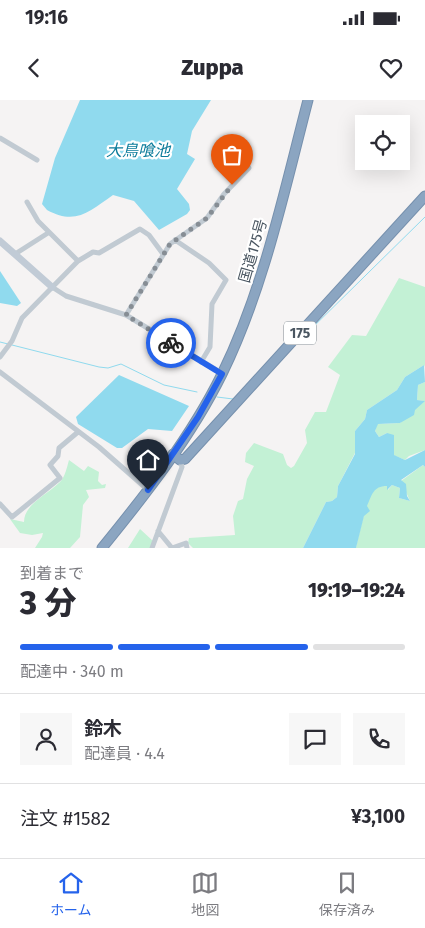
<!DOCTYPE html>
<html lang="ja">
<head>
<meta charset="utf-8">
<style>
  body { margin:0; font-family:"Fira Sans","Noto Sans JP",sans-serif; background:#f7f7f7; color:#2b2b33; height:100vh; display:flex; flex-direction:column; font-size:19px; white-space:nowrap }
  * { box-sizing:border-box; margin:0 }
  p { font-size:16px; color:#7c7c81 }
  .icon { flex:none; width:28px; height:28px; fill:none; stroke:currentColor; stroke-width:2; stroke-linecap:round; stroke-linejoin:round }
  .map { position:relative; height:448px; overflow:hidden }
  .panel { display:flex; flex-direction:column; background:#fff; flex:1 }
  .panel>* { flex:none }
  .fabs { position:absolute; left:355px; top:15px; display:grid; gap:10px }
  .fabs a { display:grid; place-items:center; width:55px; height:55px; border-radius:0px; background:#fff; box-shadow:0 5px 20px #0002; font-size:25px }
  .pin { position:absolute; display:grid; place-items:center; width:42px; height:42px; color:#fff; margin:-51px -21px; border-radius:50% 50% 50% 0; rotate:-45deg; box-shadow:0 0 5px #0007 }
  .pin .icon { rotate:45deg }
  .courier { position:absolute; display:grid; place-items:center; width:50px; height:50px; margin:-25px; border:4px solid #2563eb; border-radius:50%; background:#fff; color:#222; box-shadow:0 1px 6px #0007 }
  .headline em { font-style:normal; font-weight:800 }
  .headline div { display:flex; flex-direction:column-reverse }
  .headline { display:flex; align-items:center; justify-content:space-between; height:85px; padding:0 20px }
  h1 { font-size:32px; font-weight:800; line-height:38px }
  .bar { display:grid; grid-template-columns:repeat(4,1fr); gap:8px 5px; align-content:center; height:60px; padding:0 20px }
  .bar i { height:6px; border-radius:4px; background:#e1e1e2 }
  .bar .selected { background:#2563eb }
  .bar p { grid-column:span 4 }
  .line { display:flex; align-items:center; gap:12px; padding:0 20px; border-top:1px solid #e1e1e2 }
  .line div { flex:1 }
  .round { display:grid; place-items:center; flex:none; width:52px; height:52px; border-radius:0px; background:#f7f7f7 }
  .status { display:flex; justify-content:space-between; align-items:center; height:35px; padding:0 25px; background:#fff; direction:ltr }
  .status svg { height:14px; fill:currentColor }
  header { display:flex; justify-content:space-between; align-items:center; height:65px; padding:0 20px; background:#fff; font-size:22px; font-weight:800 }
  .menu { display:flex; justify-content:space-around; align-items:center; height:70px; border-top:1px solid #e1e1e2; background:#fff; font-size:14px; color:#7c7c81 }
  .menu a { display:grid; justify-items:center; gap:2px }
  .menu .selected { color:#2563eb }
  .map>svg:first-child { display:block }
  .green { fill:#c3f1d5 }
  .water { fill:#90daee }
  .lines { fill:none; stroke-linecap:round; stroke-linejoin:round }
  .stream { stroke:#90daee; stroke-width:1 }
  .highway-casing { stroke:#7690ad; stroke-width:11 }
  .street { stroke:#c1cad2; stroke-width:5 }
  .secondary { stroke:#c1cbd6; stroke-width:7 }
  .highway { stroke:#8ba5c1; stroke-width:9 }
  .done { stroke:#868d94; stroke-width:5; stroke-dasharray:0 9 }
  .route { stroke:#2563eb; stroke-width:6 }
  .labels { text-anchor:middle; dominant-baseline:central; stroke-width:4.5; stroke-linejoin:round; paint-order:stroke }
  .shield { fill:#fff; stroke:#808990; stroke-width:1 }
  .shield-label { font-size:14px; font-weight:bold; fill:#4a5661 }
  .street-label { font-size:15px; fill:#4a5661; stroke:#fff }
  .water-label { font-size:16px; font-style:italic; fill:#0c7c9b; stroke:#fff }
</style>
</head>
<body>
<div class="status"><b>19:16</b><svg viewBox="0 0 49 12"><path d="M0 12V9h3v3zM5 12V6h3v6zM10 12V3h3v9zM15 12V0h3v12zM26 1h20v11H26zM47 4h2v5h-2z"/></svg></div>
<header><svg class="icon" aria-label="back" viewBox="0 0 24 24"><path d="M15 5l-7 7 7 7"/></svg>Zuppa<svg class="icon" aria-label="heart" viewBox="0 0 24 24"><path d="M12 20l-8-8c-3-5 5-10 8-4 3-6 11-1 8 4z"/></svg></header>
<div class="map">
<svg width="425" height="448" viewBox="0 0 425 448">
  <rect width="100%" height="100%" fill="#f5f3f3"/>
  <path class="green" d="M 399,178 L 425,187 L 425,267 L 424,265 L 405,277 L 397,290 L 367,310 L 365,319 L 355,331 L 355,353 L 338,386 L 337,397 L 332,401 L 326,402 L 303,448 L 193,448 L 188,443 L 189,438 L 235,435 L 233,416 L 238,401 L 243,399 L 247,379 L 254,366 L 245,362 L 246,353 L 254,343 L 283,354 L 287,365 L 291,368 L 294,366 L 307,343 L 305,330 L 315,312 L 326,312 L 340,275 L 328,267 L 352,235 L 366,236 Z
    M 425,282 L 425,350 L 409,356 L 405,360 L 393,355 L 387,333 L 379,337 L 375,331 L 377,324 L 400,323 L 424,301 L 417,300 L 418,285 Z
    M 69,360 L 84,371 L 88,366 L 99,372 L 98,381 L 102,385 L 106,384 L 105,388 L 86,390 L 89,397 L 83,405 L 80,437 L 70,448 L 35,448 L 42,437 L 43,433 L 32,435 L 20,433 L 10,419 L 24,422 C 24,404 48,394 60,382 C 65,377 67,367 69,360 Z
    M 423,365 L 425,367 L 425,448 L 356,448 C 358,438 367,399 373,391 C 377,386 382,386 388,386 L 388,390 L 392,385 L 400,388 L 399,398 L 410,401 L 401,381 Z
    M 140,429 L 153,441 L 151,448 L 128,448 Z"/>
  <path class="water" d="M 80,0 L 211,0 L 192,31 L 187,54 L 195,59 L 177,89 L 189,104 L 190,110 L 187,114 L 159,130 L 134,101 L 113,95 C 90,111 76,126 47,110 L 42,104 L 55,58 Z
    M 0,171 L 21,203 L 17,206 L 0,203 Z
    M 424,265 L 425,282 L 418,285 L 417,300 L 425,301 L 415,310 L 414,315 L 400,323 L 378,324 L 375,331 L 379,337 L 387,333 L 394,335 L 394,355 L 405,360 L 425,350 L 425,367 L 423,365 L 401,380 L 406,384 L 407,396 L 410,401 L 399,398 L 400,388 L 392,385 L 387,390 L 387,386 C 373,386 372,395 367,406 L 370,411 L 364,416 L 356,448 L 303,448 L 326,402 L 332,401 L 337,397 L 338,386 L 355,354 L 355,331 L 365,319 L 367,310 L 397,290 L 405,277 Z
    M 119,275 L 189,306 L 172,331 L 148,329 L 122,348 L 117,348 L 78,324 L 76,317 Z"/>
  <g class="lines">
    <path class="stream" d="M 306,234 L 425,117
      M 0,242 L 8,244
      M 12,245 L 99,267 L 108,268 L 121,264 L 164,285 L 197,292
      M 217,297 L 233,299"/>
    <g class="highway-casing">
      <path id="highway" d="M 173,354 L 180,360 L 185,359 L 425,96
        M 102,448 C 146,394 191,337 222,274 C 264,188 284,92 308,0"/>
    </g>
    <path class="street" d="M 0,38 L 37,60
      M 175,140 L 209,163 L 226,180 L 212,204 L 210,247 L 201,262
      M 15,154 L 48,133
      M 78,161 L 93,152 L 99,153 L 140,129 L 149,135 L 163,154
      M 52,187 L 66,196 L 126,215 L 223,274
      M 126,215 L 170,144 L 207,118 L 224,94 L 249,68 L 243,58 L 248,50
      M 0,257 L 12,241 L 22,218 L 78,161 L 38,121 L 27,102
      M 0,272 L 99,347 L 148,390
      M 0,404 L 12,417 L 60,378 L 50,365 L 58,356 L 59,348 L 78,332
      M 158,431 L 172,448 L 186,443 L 187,448
      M 152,448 L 182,367 L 180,360"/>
    <path class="secondary" d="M 0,141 L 52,187"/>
    <use href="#highway" class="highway"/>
  </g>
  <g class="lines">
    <path class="done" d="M 171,243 L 126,215 L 170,144 L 207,118 L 232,85"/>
    <path class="route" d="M 148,390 L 198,317 L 222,274 L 171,243"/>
  </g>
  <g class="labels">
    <rect class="shield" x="284" y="221.5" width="32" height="23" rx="4"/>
    <g class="shield-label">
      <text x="300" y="233">175</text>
    </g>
    <g class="street-label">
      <text transform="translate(253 151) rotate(-74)">国道175号</text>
    </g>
    <g class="water-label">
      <text x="138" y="50">大鳥喰池</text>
    </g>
  </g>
</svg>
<div class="fabs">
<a><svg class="icon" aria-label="locate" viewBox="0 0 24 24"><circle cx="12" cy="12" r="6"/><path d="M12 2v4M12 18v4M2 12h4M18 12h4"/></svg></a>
</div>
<div class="pin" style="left:232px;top:85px;background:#ea580c"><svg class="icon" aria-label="bag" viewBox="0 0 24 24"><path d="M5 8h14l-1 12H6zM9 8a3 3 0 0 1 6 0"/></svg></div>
<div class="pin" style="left:148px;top:390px;background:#1f2937"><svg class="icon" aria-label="home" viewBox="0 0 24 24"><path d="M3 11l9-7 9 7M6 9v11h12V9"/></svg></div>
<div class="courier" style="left:171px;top:243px"><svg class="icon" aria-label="bike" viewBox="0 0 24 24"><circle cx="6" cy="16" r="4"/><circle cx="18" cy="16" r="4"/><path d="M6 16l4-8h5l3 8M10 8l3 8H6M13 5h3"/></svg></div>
</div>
<section class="panel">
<div class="headline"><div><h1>3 分</h1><p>到着まで</p></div><em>19:19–19:24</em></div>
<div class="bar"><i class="selected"></i><i class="selected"></i><i class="selected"></i><i></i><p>配達中 · 340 m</p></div>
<div class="line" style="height:90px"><a class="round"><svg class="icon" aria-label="person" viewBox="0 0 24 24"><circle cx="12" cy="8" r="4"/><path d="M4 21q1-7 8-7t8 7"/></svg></a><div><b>鈴木</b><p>配達員 · 4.4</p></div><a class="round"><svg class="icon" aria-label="chat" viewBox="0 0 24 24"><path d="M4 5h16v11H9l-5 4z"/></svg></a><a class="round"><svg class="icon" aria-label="phone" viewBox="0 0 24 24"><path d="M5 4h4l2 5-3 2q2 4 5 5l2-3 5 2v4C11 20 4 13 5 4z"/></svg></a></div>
<div class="line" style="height:65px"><div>注文 #1582</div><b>¥3,100</b></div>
</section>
<nav class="menu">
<a class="selected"><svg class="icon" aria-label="home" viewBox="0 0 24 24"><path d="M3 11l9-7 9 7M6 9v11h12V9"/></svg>ホーム</a>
<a><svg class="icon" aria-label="map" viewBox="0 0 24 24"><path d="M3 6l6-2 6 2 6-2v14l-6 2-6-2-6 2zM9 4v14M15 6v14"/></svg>地図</a>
<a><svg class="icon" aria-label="saved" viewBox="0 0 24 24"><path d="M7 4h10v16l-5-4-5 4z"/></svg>保存済み</a>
</nav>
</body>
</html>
